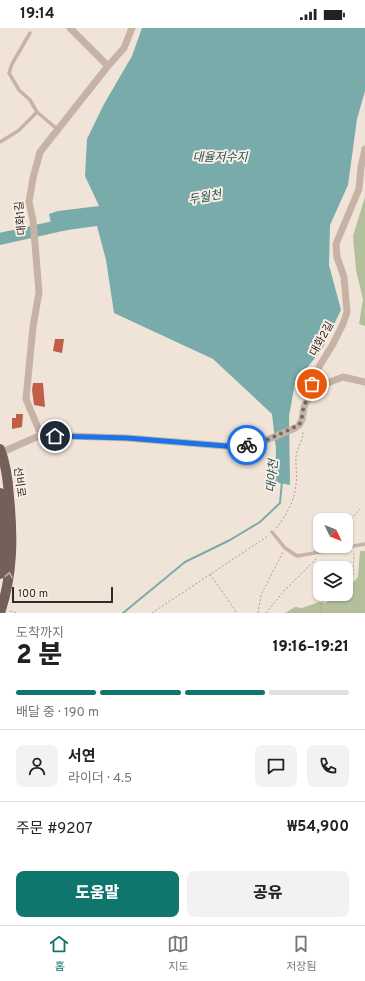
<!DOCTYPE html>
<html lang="ko">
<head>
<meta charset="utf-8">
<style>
  body { margin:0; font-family:Overpass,"Noto Sans KR",sans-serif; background:#f2f2f2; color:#222; height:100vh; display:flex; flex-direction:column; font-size:15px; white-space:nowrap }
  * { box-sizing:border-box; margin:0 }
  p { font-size:13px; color:#767676 }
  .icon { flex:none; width:22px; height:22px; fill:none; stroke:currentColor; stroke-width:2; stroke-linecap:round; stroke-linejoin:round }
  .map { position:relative; height:585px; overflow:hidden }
  .details { display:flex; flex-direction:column; background:#fff; flex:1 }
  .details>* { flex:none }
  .needle { width:26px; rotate:133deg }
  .fabs { position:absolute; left:313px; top:485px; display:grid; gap:8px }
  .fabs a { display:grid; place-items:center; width:40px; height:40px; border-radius:8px; background:#fff; box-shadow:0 1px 3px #0004; font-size:20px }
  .scale { position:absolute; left:12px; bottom:10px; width:101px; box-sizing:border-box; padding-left:4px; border:2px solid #332a26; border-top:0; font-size:11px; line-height:14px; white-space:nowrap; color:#332a26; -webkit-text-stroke:3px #f8eee5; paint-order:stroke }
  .pin { position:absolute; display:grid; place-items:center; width:34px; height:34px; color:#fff; margin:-17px; border:2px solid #fff; border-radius:50%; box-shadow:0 1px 4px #0007 }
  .courier { position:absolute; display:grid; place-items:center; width:40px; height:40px; margin:-20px; border:3px solid #1a73e8; border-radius:50%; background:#fff; color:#222; box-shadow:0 1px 5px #0007 }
  .head em { font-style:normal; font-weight:800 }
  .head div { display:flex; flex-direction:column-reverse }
  .head { display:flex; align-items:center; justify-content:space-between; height:68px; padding:0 16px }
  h1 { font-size:26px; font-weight:800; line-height:30px }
  .bar { display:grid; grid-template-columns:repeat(4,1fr); gap:6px 4px; align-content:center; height:48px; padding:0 16px }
  .bar i { height:5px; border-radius:3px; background:#e0e0e0 }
  .bar .active { background:#0f766e }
  .bar p { grid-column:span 4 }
  .line { display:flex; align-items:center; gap:10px; padding:0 16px; border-top:1px solid #e0e0e0 }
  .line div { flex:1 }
  .round { display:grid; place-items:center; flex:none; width:42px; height:42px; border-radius:8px; background:#f2f2f2 }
  .button { display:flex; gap:8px; margin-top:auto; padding:8px 16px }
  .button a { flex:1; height:46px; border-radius:8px; background:#0f766e; color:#fff; font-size:16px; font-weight:800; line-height:46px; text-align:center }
  .button a+a { background:#f2f2f2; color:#222 }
  .status { display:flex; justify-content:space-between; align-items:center; height:28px; padding:0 20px; background:#fff; direction:ltr }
  .status svg { height:11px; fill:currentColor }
  .tab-bar { display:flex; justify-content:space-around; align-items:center; height:56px; border-top:1px solid #e0e0e0; background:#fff; font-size:11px; color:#767676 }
  .tab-bar a { display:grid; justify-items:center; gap:2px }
  .tab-bar .active { color:#0f766e }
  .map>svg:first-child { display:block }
  .green { fill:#b3be9a }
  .water { fill:#79abab }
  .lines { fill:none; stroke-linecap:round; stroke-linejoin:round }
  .stream { stroke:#79abab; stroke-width:2 }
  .river { stroke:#79abab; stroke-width:12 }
  .building { fill:#c05e47 }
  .path { stroke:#b29d90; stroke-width:1; stroke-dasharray:2 2; stroke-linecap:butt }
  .service { stroke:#c7b3a6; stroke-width:3.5 }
  .minor { stroke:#c7b3a6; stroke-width:7 }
  .primary { stroke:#746058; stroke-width:10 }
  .oneway { stroke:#bdaea6 }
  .done { stroke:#756b65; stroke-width:4; stroke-dasharray:0 7.2 }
  .route { stroke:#1a73e8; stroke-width:5 }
  .labels { text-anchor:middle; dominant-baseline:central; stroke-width:4; stroke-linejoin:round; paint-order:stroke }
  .street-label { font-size:11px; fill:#332a26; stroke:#f8eee5 }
  .water-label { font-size:12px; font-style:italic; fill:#1e5152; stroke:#f8eee5 }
</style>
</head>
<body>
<div class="status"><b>19:14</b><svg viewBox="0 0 49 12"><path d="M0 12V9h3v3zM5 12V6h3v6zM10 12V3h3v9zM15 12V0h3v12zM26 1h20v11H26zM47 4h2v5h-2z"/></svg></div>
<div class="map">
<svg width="365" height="585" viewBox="0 0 365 585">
  <rect width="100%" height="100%" fill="#f0e4d9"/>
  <path class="green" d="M 365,169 L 365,298 L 359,296 L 363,271 L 356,242 L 353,208 Z
    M 360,523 L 365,523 L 365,585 L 285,585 L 295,579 L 302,580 L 319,574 L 325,575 L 339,566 L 346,566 L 346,562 L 358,549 Z"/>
  <path class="water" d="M 142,0 L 365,0 L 365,63 L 357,91 L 348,157 L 330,197 L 329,237 L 341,282 L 322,321 L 295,355 L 289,388 L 290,457 L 275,454 L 276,421 L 272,386 L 213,331 L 114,285 L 106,232 L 97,198 L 53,204 L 49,186 L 58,183 L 99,178 L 85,148 L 87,111 L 104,76 L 132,28 Z"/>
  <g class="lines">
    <path class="stream" d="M 123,585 L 185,534 L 230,512 L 260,494 L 280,475 L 282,453"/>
    <path class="river" d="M 0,211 L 67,196"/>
  </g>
  <path class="building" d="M 55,311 L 64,311 L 62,325 L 53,323 Z
    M 33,355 L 43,355 L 45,379 L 34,377 L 32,362 Z
    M 16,386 L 23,386 L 22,399 L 12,401 L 12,390 L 16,390 Z"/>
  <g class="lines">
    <path class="path" d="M 346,497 L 360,481
      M 276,500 C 286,489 295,471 296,456 C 298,446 294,434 297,424 C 299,417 303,412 303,404
      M 210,546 L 237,585
      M 346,556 L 353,550 L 354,523
      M 10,583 L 18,585
      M 152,585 L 268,508
      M 258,585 L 261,567 L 283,524
      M 266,585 L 284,563 L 317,530
      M 321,585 L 321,575 L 333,566"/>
    <path class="service" d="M 30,5 L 12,36 L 9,45 L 19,62 L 30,72 L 37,84 L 57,101
      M 0,114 L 18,103 L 37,84
      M 272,504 L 285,520 L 297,528 L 365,516"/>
    <path class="minor" d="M 70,0 L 108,38
      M 311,365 L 325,356 L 343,349 L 365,354
      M 299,397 L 302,392 L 304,379 L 311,365 L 314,347 L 333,316 L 343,296 L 347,284 L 344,249 L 337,229 L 336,216 L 359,161 L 361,139 L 365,121
      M 41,407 L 26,371 L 33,299 L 39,264 L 33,192 L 29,174 L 33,150 L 40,124 L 108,38 L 124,20 L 132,0
      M 0,425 L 41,407 L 127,410 L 238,419 L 267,412 L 295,400"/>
    <path class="primary" d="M 0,421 C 6,436 8,452 9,469 C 13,509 13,546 0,585
      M 0,465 C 3,493 4,518 0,546"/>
  </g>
  <defs><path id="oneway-chevron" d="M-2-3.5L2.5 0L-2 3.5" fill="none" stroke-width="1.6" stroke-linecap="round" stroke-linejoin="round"/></defs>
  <use class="oneway" href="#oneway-chevron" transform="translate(9 547) rotate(-80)"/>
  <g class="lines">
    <path class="done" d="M 247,417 L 267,412 L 299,397 C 303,391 302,384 304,378 C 307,370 311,364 312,356"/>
    <path class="route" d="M 55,408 L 127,410 L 238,419 L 247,417"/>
  </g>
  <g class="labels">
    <g class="street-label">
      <text transform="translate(21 190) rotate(-95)">대화1길</text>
      <text transform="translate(322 311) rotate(-61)">대화2길</text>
      <text transform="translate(19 454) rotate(83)">선비로</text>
    </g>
    <g class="water-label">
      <text x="220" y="130">대율저수지</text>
      <text transform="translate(205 170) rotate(-10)">두월천</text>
      <text transform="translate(273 448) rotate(-85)">대야천</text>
    </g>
  </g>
</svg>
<div class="fabs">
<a><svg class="needle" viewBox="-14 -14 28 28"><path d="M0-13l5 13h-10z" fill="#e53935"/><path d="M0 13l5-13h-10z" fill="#767676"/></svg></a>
<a><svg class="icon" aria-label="layers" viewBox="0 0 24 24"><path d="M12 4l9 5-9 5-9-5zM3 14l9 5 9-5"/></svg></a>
</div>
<div class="scale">100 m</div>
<div class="pin" style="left:312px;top:356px;background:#ea580c"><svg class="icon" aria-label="bag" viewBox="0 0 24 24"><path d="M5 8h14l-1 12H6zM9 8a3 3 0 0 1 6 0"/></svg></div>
<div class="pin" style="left:55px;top:408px;background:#1f2937"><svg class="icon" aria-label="home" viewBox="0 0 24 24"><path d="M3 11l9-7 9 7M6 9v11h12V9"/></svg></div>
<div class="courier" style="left:247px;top:417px"><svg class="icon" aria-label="bike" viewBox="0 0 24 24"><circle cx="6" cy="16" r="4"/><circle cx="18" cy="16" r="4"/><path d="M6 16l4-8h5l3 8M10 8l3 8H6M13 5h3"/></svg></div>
</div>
<section class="details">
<div class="head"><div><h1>2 분</h1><p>도착까지</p></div><em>19:16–19:21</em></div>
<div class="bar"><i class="active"></i><i class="active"></i><i class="active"></i><i></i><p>배달 중 · 190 m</p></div>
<div class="line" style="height:72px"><a class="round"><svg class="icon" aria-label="person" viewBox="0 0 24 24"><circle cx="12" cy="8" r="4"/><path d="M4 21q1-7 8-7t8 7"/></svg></a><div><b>서연</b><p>라이더 · 4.5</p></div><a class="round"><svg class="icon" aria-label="chat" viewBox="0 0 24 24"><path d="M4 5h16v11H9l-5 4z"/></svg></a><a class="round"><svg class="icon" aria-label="phone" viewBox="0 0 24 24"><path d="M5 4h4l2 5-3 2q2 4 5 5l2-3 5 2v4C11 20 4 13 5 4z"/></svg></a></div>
<div class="line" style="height:52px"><div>주문 #9207</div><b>₩54,900</b></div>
<div class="button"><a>도움말</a><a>공유</a></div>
</section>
<nav class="tab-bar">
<a class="active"><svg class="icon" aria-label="home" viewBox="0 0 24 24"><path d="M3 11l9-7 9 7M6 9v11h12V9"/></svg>홈</a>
<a><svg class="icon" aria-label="map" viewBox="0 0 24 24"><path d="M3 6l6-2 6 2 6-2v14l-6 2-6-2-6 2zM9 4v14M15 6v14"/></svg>지도</a>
<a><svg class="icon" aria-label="saved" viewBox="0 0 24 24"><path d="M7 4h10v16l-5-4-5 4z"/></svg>저장됨</a>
</nav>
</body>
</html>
